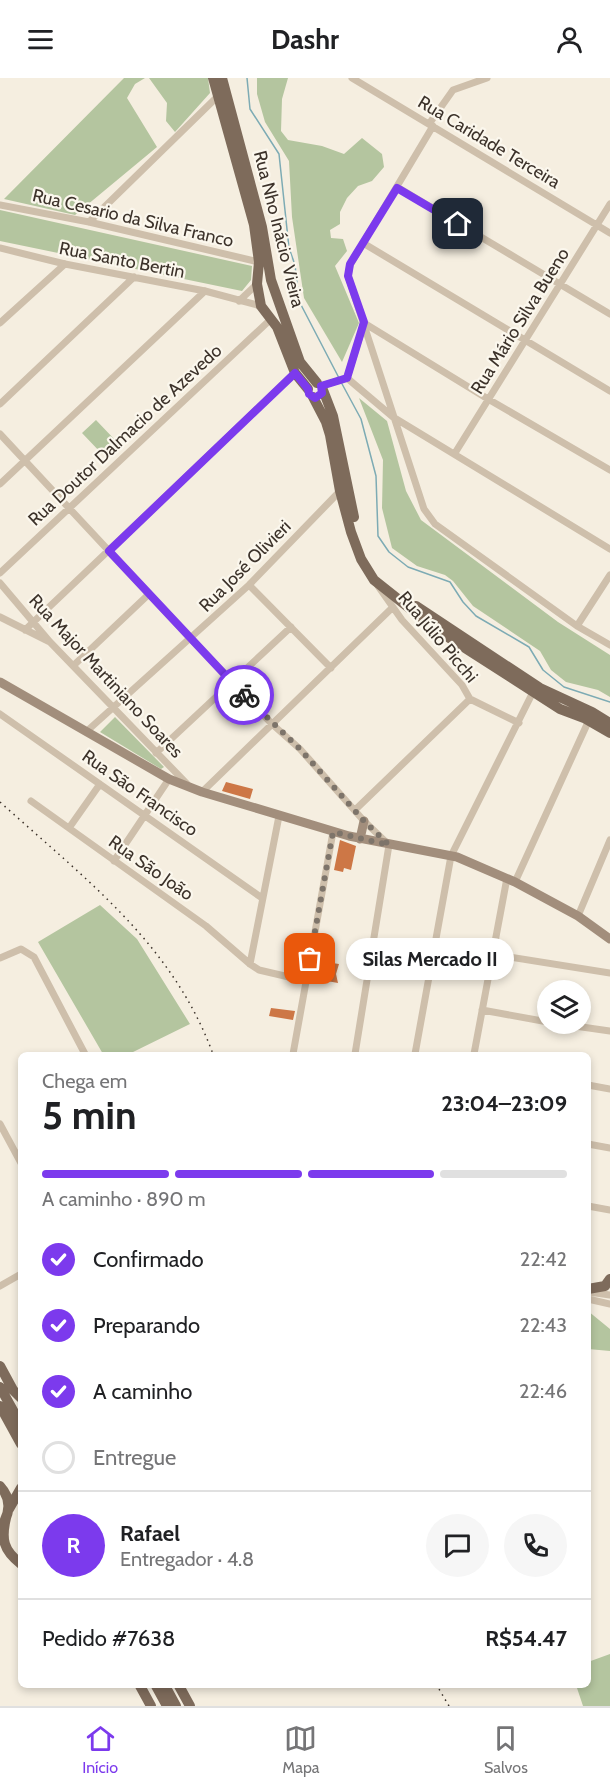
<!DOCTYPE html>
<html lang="pt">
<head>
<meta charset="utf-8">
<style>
  body { margin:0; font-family:Cabin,sans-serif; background:#f6f6f6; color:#202124; height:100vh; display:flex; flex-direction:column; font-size:22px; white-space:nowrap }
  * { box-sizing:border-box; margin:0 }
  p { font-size:20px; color:#757577 }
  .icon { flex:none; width:33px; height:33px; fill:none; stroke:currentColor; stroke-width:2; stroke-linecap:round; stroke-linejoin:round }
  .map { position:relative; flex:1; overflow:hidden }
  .drawer { position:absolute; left:18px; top:974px; width:573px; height:636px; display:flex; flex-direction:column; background:#fff; border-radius:9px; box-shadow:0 3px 9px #0003 }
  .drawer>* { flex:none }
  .tools { position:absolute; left:537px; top:902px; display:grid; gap:12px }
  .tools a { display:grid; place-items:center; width:54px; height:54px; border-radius:50%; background:#fff; box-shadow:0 3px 9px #0003; font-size:30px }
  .pin { position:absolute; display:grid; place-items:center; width:51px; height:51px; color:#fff; margin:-26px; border-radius:12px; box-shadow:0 3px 9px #0006 }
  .courier { position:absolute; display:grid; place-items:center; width:60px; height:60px; margin:-30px; border:4px solid #7c3aed; border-radius:50%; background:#fff; color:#222; box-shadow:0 2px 8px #0007 }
  .bubble { position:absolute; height:42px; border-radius:21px; background:#fff; box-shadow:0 3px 9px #0003; font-size:20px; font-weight:700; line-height:42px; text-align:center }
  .headline em { font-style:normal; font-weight:700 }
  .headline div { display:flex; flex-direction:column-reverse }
  .headline { display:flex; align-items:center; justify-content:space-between; height:102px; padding:0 24px }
  h1 { font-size:39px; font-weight:700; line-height:45px }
  .bar { display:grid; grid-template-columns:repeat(4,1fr); gap:9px 6px; align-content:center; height:72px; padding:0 24px }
  .bar i { height:8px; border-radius:4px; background:#e0e0e0 }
  .bar .selected { background:#7c3aed }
  .bar p { grid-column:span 4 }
  .line { display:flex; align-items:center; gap:15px; padding:0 24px; border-top:2px solid #e0e0e0 }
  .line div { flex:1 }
  .round { display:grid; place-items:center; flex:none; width:63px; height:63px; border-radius:32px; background:#f6f6f6 }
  ol { padding:0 24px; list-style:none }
  li { display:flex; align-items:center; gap:18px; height:66px }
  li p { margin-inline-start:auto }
  li .icon { padding:6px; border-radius:50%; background:#7c3aed; color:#fff; stroke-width:4 }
  li:last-child { color:#757577 }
  li i { width:33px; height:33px; border:3px solid #e0e0e0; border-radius:50% }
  header { display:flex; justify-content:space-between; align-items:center; height:78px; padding:0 24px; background:#fff; font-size:27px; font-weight:700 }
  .menu { display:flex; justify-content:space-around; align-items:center; height:84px; border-top:2px solid #e0e0e0; background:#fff; font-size:16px; color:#757577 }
  .menu a { display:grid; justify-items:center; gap:3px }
  .menu .selected { color:#7c3aed }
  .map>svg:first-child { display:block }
  .green { fill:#b4c59f }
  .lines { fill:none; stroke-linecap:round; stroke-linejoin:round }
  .stream { stroke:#7dabb4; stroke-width:1.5 }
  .building { fill:#cd7746 }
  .street { stroke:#cebfab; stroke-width:7 }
  .secondary { stroke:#a28e7c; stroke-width:9 }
  .primary { stroke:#7e6b5b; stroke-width:10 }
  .rail { stroke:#3c322a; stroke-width:1.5; stroke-dasharray:1.5 4.5; stroke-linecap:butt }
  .done { stroke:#7d746a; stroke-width:6; stroke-dasharray:0 10.8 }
  .route { stroke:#7c3aed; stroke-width:8 }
  .labels { text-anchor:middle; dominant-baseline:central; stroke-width:4.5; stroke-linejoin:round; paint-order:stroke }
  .street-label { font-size:18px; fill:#3c322a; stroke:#fbf7ed }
</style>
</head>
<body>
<header><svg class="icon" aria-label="menu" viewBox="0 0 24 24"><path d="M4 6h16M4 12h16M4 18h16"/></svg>Dashr<svg class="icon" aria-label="person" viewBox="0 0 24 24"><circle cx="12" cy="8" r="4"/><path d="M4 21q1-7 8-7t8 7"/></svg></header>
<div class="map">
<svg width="610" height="1628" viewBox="0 0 610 1628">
  <rect width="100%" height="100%" fill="#f5eee0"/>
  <path class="green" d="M 124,0 L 145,0 L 135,6 L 127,20 L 157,69 L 75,137 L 4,121 Z
    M 149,0 L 208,0 L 210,15 L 175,54 L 166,43 L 167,25 Z
    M 257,0 L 288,0 L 282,21 L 281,53 L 288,62 L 322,68 L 344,76 L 362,60 L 382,76 L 384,89 L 372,103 L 358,108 L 347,120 L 340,134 L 340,146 L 330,152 L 331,160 L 343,161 L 347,173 L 335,188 L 359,245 L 342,284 L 304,220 L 292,139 L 289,83 L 265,44 L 257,16 Z
    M 0,132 L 252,188 L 251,202 L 242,213 L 0,163 Z
    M 359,320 L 387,343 L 406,413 L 421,442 L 558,544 L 610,577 L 610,619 L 598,612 L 566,604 L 551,592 L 540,573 L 473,528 L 453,503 L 445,497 L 417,488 L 392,470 L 382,430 L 383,382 Z
    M 96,342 L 116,363 L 102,376 L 82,355 Z
    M 115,639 L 164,689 L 161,691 L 100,654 Z
    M 100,827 L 137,861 L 190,946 L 129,976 L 103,976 L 38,864 Z
    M 588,1233 L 610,1251 L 610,1273 L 588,1271 Z
    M 610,1576 L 610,1628 L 583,1628 L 576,1607 L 588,1606 L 588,1584 Z"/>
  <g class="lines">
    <path class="stream" d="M 247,0 L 250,31 L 279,76 L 289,170 L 295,187 L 299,223 L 339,300
      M 341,304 L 361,341 L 376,398 L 378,458 L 389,474 L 408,489 L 450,504 L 463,524 L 476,538 L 529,569 L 543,592 L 564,609 L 610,624"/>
  </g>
  <path class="building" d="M 226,704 L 253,711 L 250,721 L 222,713 Z
    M 340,762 L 356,768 L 351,792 L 344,790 L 343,794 L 334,792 Z
    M 319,883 L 339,886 L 336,896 L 338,905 L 316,901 Z
    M 271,930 L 295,933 L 293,942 L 269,938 Z"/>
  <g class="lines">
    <path class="street" d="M 352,0 L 610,155
      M 429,46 L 453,12 L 487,0
      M 433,48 L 350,187 L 348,198 L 424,431 L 435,446 L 577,548 L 610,567
      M 397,109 L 610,236
      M 0,127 L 89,144 L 259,184
      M 89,144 L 217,19
      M 363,165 L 610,313
      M 0,170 L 65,186 L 205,213 L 261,228
      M 239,223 L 257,206
      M 0,245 L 65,186
      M 347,300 L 364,245 L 488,321 L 610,392
      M 347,300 L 393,339 L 610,471
      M 321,308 L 347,300
      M 0,326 L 134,199
      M 0,356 L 191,561 L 272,646 L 300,671 L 364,743 L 389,767 L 355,976
      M 455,375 L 610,126
      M 0,406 L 205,213
      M 0,495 L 271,241
      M 0,505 L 50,564 L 187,706
      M 249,507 L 331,590
      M 0,539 L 48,563
      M 577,548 L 610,497
      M 25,552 L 295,295
      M 74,587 L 149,516
      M 470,621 L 519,645
      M 0,636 L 262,820
      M 87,653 L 249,507 L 340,413
      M 156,675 L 291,549
      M 202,714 L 392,530
      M 31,723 L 206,848 L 250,886 L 259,892 L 306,903
      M 355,732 L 470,621 L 462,607 L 402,542 L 378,508
      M 69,750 L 100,706
      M 114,783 L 169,701
      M 515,804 L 589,642
      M 578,838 L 610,762
      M 491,876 L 610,895
      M 0,880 L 21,871 L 34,879 L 85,976
      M 250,886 L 279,738
      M 482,932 L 548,944
      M 554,945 L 610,953
      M 293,976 L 333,754
      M 415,976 L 451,778 L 533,614
      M 474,976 L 507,800
      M 588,1007 L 610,1011
      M 0,1046 L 21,1085
      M 588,1066 L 610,1070
      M 588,1128 L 610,1132
      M 0,1208 L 21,1196
      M 589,1214 L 610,1217
      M 588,1221 L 610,1226"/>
    <path class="secondary" d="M 0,604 L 169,701 L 202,714 L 349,758 L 457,779 L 515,804 L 578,838 L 610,861
      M 360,761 L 364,743"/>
    <path class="primary" d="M 213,0 L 254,147 L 259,184 L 257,206 L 261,228 L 277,249 L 295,295 L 308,311
      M 222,0 L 262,149 L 271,202 L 300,284 L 317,305
      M 323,312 L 333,338 L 354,439
      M 313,319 L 326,344 L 330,357 L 340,413 L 351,454 L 361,481 L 374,502 L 437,552 L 560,631 L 584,640 L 610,655
      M 416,528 L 540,610 L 592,634 L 610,645
      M 588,1211 L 605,1208 L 610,1201
      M 0,1288 L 13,1312 L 21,1320
      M 0,1309 L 21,1347
      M 0,1328 L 21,1366
      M 0,1408 C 10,1419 11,1431 4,1444
      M 9,1431 L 21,1410
      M 6,1440 C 1,1461 3,1472 21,1486
      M 139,1606 L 151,1628
      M 155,1606 L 167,1628
      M 164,1606 L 176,1628
      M 178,1606 L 190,1628"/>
    <path class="rail" d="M 0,724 C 85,801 172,865 213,976
      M 436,1606 L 449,1628"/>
  </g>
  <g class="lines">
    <path class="done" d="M 244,617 L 300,671 L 364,743 L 389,767 L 333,754 L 310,881"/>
    <path class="route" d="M 244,617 L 109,473 L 295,295 L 308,311 L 309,316 L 315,320 L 322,315 L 321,308 L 347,300 L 364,244 L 348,198 L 350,186 L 397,110 L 458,146"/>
  </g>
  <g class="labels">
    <g class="street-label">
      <text transform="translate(489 64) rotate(31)">Rua Caridade Terceira</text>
      <text transform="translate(133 140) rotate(13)">Rua Cesario da Silva Franco</text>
      <text transform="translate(279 151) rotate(76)">Rua Nho Inácio Vieira</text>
      <text transform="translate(122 182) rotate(11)">Rua Santo Bertin</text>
      <text transform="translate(520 243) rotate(-58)">Rua Mário Silva Bueno</text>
      <text transform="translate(125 357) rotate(-43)">Rua Doutor Dalmacio de Azevedo</text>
      <text transform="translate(245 488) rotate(-45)">Rua José Olivieri</text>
      <text transform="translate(438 559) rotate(50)">Rua Júlio Picchi</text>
      <text transform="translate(106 598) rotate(47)">Rua Major Martiniano Soares</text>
      <text transform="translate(140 715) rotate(35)">Rua São Francisco</text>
      <text transform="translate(151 790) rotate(35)">Rua São João</text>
    </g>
  </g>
</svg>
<div class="tools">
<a><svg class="icon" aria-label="layers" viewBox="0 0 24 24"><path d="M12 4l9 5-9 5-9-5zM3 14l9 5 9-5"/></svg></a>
</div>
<div class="pin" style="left:310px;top:881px;background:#ea580c"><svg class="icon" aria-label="bag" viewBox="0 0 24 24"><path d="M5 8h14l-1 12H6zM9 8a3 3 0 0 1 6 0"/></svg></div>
<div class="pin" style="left:458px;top:146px;background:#1f2937"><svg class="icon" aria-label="home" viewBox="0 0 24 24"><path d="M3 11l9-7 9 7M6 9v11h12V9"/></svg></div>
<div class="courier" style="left:244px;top:617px"><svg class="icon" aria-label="bike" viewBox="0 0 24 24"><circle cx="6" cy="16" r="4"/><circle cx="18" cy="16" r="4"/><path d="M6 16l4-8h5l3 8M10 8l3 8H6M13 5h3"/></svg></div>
<div class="bubble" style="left:346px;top:860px;width:168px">Silas Mercado II</div>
<section class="drawer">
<div class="headline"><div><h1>5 min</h1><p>Chega em</p></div><em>23:04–23:09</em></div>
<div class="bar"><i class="selected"></i><i class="selected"></i><i class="selected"></i><i></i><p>A caminho · 890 m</p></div>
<ol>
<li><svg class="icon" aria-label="check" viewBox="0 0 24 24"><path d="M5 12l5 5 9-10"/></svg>Confirmado<p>22:42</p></li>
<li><svg class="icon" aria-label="check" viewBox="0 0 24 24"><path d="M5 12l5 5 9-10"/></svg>Preparando<p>22:43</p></li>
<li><svg class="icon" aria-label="check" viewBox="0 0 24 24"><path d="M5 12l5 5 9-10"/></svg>A caminho<p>22:46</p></li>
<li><i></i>Entregue</li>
</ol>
<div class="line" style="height:108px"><b class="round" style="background:#7c3aed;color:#fff">R</b><div><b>Rafael</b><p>Entregador · 4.8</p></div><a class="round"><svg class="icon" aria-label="chat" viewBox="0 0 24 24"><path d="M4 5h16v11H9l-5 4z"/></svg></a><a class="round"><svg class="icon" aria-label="phone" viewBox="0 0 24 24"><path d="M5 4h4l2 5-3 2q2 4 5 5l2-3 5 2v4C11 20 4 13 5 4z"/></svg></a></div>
<div class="line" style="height:78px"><div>Pedido #7638</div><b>R$54.47</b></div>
</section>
</div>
<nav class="menu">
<a class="selected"><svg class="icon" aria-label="home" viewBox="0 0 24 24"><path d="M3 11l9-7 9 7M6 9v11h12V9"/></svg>Início</a>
<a><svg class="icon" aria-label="map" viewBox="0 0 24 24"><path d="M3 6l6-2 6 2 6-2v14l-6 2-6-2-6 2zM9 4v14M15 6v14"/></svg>Mapa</a>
<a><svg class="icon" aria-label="saved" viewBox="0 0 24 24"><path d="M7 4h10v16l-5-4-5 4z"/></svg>Salvos</a>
</nav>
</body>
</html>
